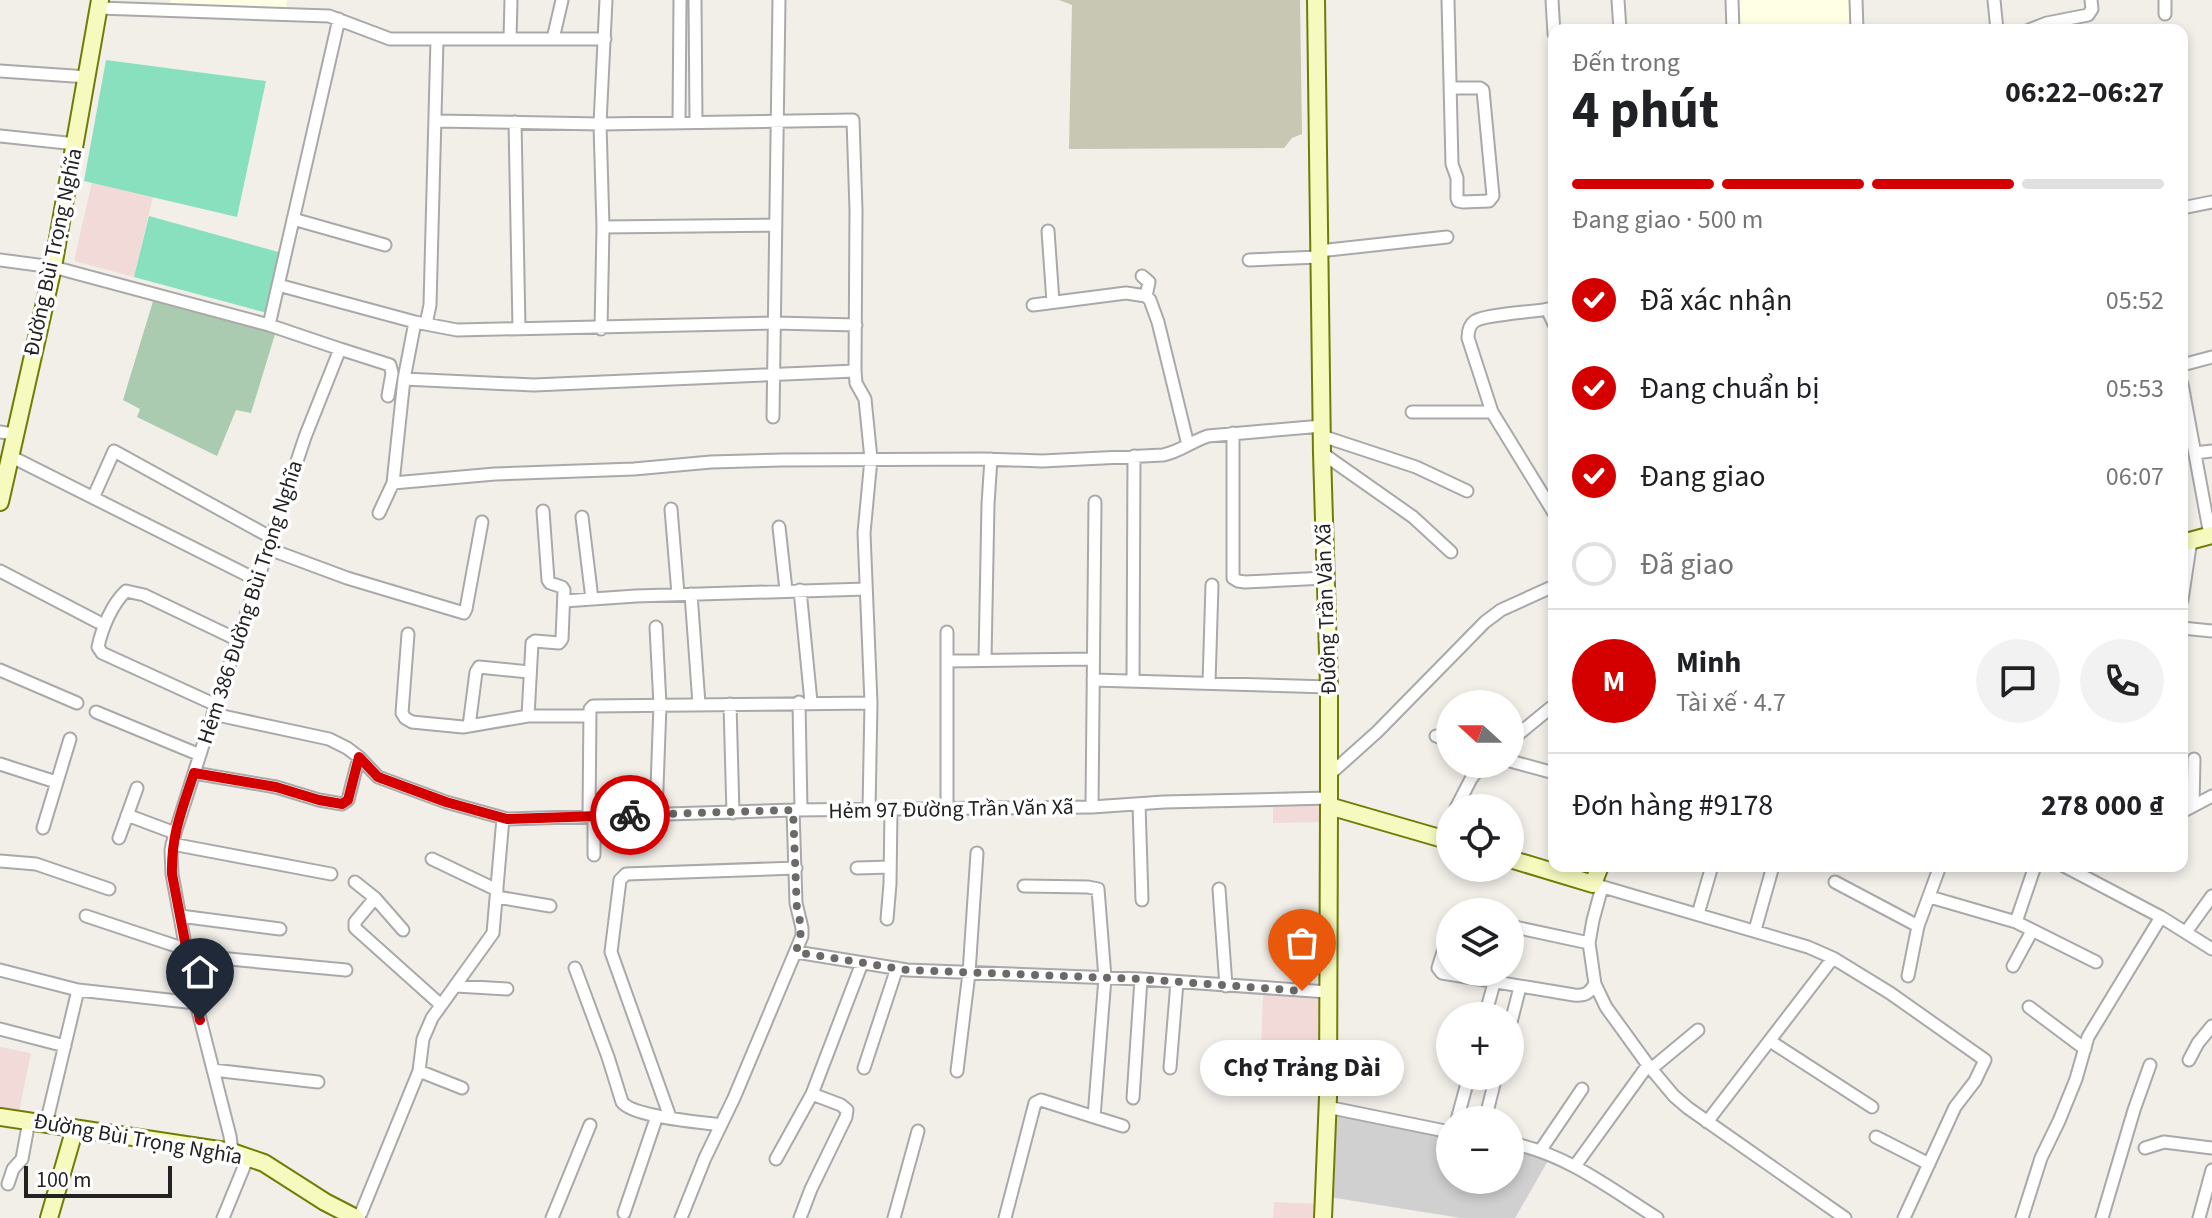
<!DOCTYPE html>
<html lang="vi">
<head>
<meta charset="utf-8">
<style>
  body { margin:0; font-family:"Source Sans 3",sans-serif; background:#f2f2f2; color:#202124; height:100vh; display:flex; flex-direction:column; font-size:30px; white-space:nowrap }
  * { box-sizing:border-box; margin:0 }
  p { font-size:26px; color:#757577 }
  .icon { flex:none; width:44px; height:44px; fill:none; stroke:currentColor; stroke-width:2; stroke-linecap:round; stroke-linejoin:round }
  .map { position:relative; flex:1; overflow:hidden }
  .sheet { position:absolute; left:1548px; top:24px; width:640px; height:848px; display:flex; flex-direction:column; background:#fff; border-radius:16px; box-shadow:0 4px 12px #0003 }
  .sheet>* { flex:none }
  .needle { width:52px; rotate:291deg }
  .tools { position:absolute; left:1436px; top:690px; display:grid; gap:16px }
  .tools a { display:grid; place-items:center; width:88px; height:88px; border-radius:50%; background:#fff; box-shadow:0 4px 12px #0003; font-size:40px }
  .scale { position:absolute; left:24px; bottom:20px; width:148px; box-sizing:border-box; padding-left:8px; border:4px solid #222; border-top:0; font-size:22px; line-height:28px; white-space:nowrap; color:#222; -webkit-text-stroke:6px #fff; paint-order:stroke }
  .pin { position:absolute; display:grid; place-items:center; width:68px; height:68px; color:#fff; margin:-82px -34px; border-radius:50% 50% 50% 0; rotate:-45deg; box-shadow:0 0 8px #0007 }
  .pin .icon { rotate:45deg }
  .courier { position:absolute; display:grid; place-items:center; width:80px; height:80px; margin:-40px; border:6px solid #d40000; border-radius:50%; background:#fff; color:#222; box-shadow:0 2px 10px #0007 }
  .bubble { position:absolute; height:56px; border-radius:28px; background:#fff; box-shadow:0 4px 12px #0003; font-size:26px; font-weight:700; line-height:56px; text-align:center }
  .summary em { font-style:normal; font-weight:700 }
  .summary div { display:flex; flex-direction:column-reverse }
  .summary { display:flex; align-items:center; justify-content:space-between; height:136px; padding:0 24px }
  h1 { font-size:52px; font-weight:700; line-height:60px }
  .bar { display:grid; grid-template-columns:repeat(4,1fr); gap:12px 8px; align-content:center; height:96px; padding:0 24px }
  .bar i { height:10px; border-radius:6px; background:#e0e0e0 }
  .bar .selected { background:#d40000 }
  .bar p { grid-column:span 4 }
  .line { display:flex; align-items:center; gap:20px; padding:0 24px; border-top:2px solid #e0e0e0 }
  .line div { flex:1 }
  .round { display:grid; place-items:center; flex:none; width:84px; height:84px; border-radius:42px; background:#f2f2f2 }
  ol { padding:0 24px; list-style:none }
  li { display:flex; align-items:center; gap:24px; height:88px }
  li p { margin-inline-start:auto }
  li .icon { padding:8px; border-radius:50%; background:#d40000; color:#fff; stroke-width:4 }
  li:last-child { color:#757577 }
  li i { width:44px; height:44px; border:4px solid #e0e0e0; border-radius:50% }
  .map>svg:first-child { display:block }
  .commercial { fill:#f2dad9 }
  .education { fill:#ffffe5 }
  .religious { fill:#d0d0d0 }
  .construction { fill:#c7c7b4 }
  .cemetery { fill:#aacbaf }
  .pitch { fill:#88e0be }
  .lines { fill:none; stroke-linecap:round; stroke-linejoin:round }
  .street-casing { stroke:#a9a9a9; stroke-width:15 }
  .secondary-casing { stroke:#707d05; stroke-width:20 }
  .street { stroke:#fff; stroke-width:11 }
  .secondary { stroke:#f7fabf; stroke-width:16 }
  .done { stroke:#6b6a68; stroke-width:8; stroke-dasharray:0 14.4 }
  .route { stroke:#d40000; stroke-width:10 }
  .labels { text-anchor:middle; dominant-baseline:central; stroke-width:7; stroke-linejoin:round; paint-order:stroke }
  .street-label { font-size:22px; fill:#222; stroke:#fff }
</style>
</head>
<body>
<div class="map">
<svg width="2212" height="1218" viewBox="0 0 2212 1218">
  <rect width="100%" height="100%" fill="#f2efe9"/>
  <path class="commercial" d="M 92,182 L 153,197 L 134,277 L 74,261 Z
    M 1324,801 L 1324,822 L 1273,823 L 1273,803 Z
    M 1263,992 L 1322,995 L 1322,1056 L 1261,1054 Z
    M 0,1047 L 31,1053 L 18,1117 L 0,1113 Z
    M 1274,1202 L 1318,1204 L 1318,1218 L 1273,1218 Z"/>
  <path class="education" d="M 171,0 L 287,0 L 286,13 L 170,8 Z
    M 1735,0 L 1850,0 L 1851,30 L 1737,30 Z"/>
  <path class="religious" d="M 1333,1112 L 1450,1134 L 1450,1180 L 1510,1180 L 1510,1146 L 1549,1159 L 1515,1218 L 1461,1218 L 1329,1197 Z"/>
  <path class="construction" d="M 1059,0 L 1300,0 L 1302,134 L 1292,138 L 1284,148 L 1069,149 L 1072,5 Z"/>
  <path class="cemetery" d="M 154,298 L 276,331 L 251,413 L 236,410 L 217,456 L 137,417 L 140,409 L 123,400 Z"/>
  <path class="pitch" d="M 106,60 L 266,81 L 237,217 L 84,181 Z
    M 149,216 L 282,253 L 267,313 L 134,277 Z"/>
  <g class="lines">
    <g class="street-casing">
      <path id="street" d="M 695,0 L 696,121
        M 1448,0 L 1452,164 L 1457,178 L 1457,198 L 1458,201 L 1463,202 L 1489,201 L 1493,196 L 1483,90 L 1480,88 L 1450,88
        M 1552,0 L 1554,34
        M 1618,0 L 1620,30
        M 1732,0 L 1733,30
        M 1856,0 L 1857,30
        M 1994,0 L 1997,30
        M 2165,0 L 2165,14
        M 99,8 L 329,16 L 390,39 L 605,39
        M 2029,30 L 2047,23 L 2088,15 L 2092,9 L 2091,0
        M 510,39 L 511,0
        M 553,39 L 562,0
        M 0,71 L 88,77
        M 436,121 L 600,124 L 853,120 L 856,210 L 855,371 L 856,383 L 865,399 L 871,459 L 864,533 L 871,703 L 869,809
        M 515,122 L 519,328
        M 679,122 L 680,0
        M 0,136 L 76,144
        M 2182,208 L 2212,202
        M 293,219 L 385,245
        M 603,227 L 776,225
        M 1048,231 L 1053,302
        M 1319,251 L 1447,237
        M 0,260 L 53,267 L 269,325 L 340,349 L 305,437 L 203,745 L 175,833 L 171,850 L 172,874 L 196,1003 L 230,1136 L 232,1152
        M 1249,260 L 1319,257
        M 1142,276 L 1149,282 L 1146,296
        M 278,285 L 415,322 L 457,330 L 775,323 L 856,325
        M 1033,305 L 1126,293 L 1146,296 L 1150,300 L 1158,322 L 1188,445
        M 1554,308 C 1537,312 1486,314 1475,321 C 1469,325 1468,332 1468,338 L 1492,412 L 1554,513
        M 1547,309 L 1554,324
        M 426,324 L 430,305 L 437,40
        M 269,325 L 339,19
        M 601,329 L 603,227 L 600,124 L 606,0
        M 340,349 L 390,365 L 392,373 L 388,396
        M 2182,365 L 2212,357
        M 404,379 L 534,385 L 855,371
        M 2182,384 L 2210,535
        M 1412,412 L 1492,412
        M 773,417 L 779,0
        M 0,432 L 14,434
        M 1233,433 L 1233,578 L 1238,581 L 1245,582 L 1325,578
        M 1322,436 L 1416,467 L 1467,491
        M 1322,453 L 1413,517 L 1451,552
        M 2195,453 L 2212,451
        M 10,456 L 259,581
        M 393,483 L 404,379 L 415,322
        M 93,498 L 114,451 L 272,538
        M 671,509 L 678,594
        M 379,513 L 393,483 L 495,474 L 634,469 L 711,462 L 782,460 L 984,459 L 1042,461 L 1163,455 C 1180,452 1192,441 1208,436 L 1322,426
        M 582,517 L 592,599
        M 779,527 L 786,590
        M 269,549 L 347,578 L 464,613 L 466,609 L 482,522
        M 0,571 L 98,622
        M 800,590 L 811,702
        M 691,594 L 699,704
        M 2182,600 L 2191,540
        M 564,601 L 636,596 L 866,589
        M 656,627 L 660,705 L 656,814
        M 2182,628 L 2212,631
        M 947,632 L 947,808
        M 408,634 L 402,713 L 405,718 L 412,722 L 463,727 L 528,716 L 590,716
        M 985,660 L 988,504 L 991,459
        M 947,661 L 1093,659
        M 0,670 L 77,703
        M 1093,680 L 1329,687
        M 1133,681 L 1134,456
        M 1209,683 L 1212,585
        M 799,702 L 801,810
        M 730,704 L 733,813
        M 216,705 L 102,653 L 98,647 C 102,628 112,604 126,591 L 144,595 L 238,640
        M 96,712 L 200,755
        M 213,714 L 329,739 L 347,748 L 359,757 L 378,777 L 446,802 L 507,819 L 793,810 L 1092,807 L 1164,802 L 1329,798
        M 528,716 L 532,643 L 535,641 L 559,643 L 562,639 L 564,590 L 562,587 L 550,583 L 548,580 L 543,511
        M 469,726 L 476,672 L 479,667 L 529,672
        M 1436,736 L 1450,741
        M 1510,741 L 1554,705
        M 1510,761 L 1554,773
        M 0,764 L 56,782
        M 194,773 L 276,787 L 319,800 L 342,804 L 348,800 L 359,757
        M 1329,775 L 1377,732 L 1485,622 L 1501,610 L 1554,586
        M 1139,804 L 1142,900
        M 2193,806 L 2194,759
        M 1092,807 L 1095,502
        M 1456,808 L 1471,779 L 1482,764
        M 2182,812 L 2212,796
        M 127,815 L 175,833
        M 589,816 L 590,709 L 593,706 L 871,703
        M 594,816 L 594,855
        M 43,828 L 70,739
        M 119,838 L 137,788
        M 1440,838 L 1450,819
        M 172,844 L 331,874
        M 432,859 L 497,890
        M 0,861 L 36,864 L 109,889
        M 2035,866 L 2016,922 L 2096,962
        M 2064,866 L 2161,917 L 2212,949
        M 857,868 L 890,867
        M 355,882 L 375,898 L 403,930
        M 1835,882 L 1918,926
        M 1593,884 L 1808,947 L 1833,958 L 1890,993 L 1985,1060 L 1975,1081 L 1955,1107 L 1904,1218
        M 1602,887 L 1593,920 L 1589,943 L 1595,984 L 1606,1007 L 1648,1065 L 1674,1096 L 1688,1108 L 1845,1218
        M 1219,889 L 1226,986
        M 497,897 L 550,906
        M 1930,897 L 2016,922
        M 375,898 L 355,922 L 355,928 L 441,1005
        M 1698,914 L 1712,866
        M 86,916 L 185,949
        M 180,916 L 280,929
        M 887,919 L 890,884 L 891,809
        M 1510,926 L 1589,943
        M 1755,930 L 1773,866
        M 2186,932 L 2212,896
        M 796,952 L 907,970 L 1141,979 L 1328,992
        M 1443,952 L 1438,968 L 1442,973 L 1574,995 C 1586,996 1589,993 1595,984
        M 186,955 L 346,970
        M 2013,966 L 2032,931
        M 575,968 L 608,1057 L 622,1102 C 633,1117 700,1122 721,1125
        M 0,970 L 78,990 L 196,1003
        M 1908,976 L 1918,926 L 1940,866
        M 456,986 L 507,989
        M 2029,1007 L 2085,1049
        M 1485,1016 L 1494,983
        M 1510,1026 L 1520,987
        M 0,1029 L 65,1046
        M 1770,1041 L 1872,1107
        M 2189,1060 L 2198,1043 L 2212,1026
        M 864,1068 L 897,968
        M 1170,1068 L 1177,982
        M 1651,1069 L 1698,1030
        M 213,1070 L 318,1082
        M 419,1071 L 462,1088
        M 957,1071 L 969,973 L 977,853
        M 1133,1098 L 1141,979
        M 1327,1107 L 1450,1132
        M 670,1117 L 611,952 L 620,880 L 626,874 L 796,868
        M 1094,1117 L 1123,1126
        M 1457,1120 L 1469,1076
        M 1485,1120 L 1496,1076
        M 1707,1122 L 1833,958
        M 46,1124 L 78,990
        M 1876,1137 L 1929,1164
        M 1510,1143 C 1565,1153 1611,1189 1657,1218
        M 2145,1148 L 2164,1142 L 2212,1148
        M 1540,1151 L 1582,1089
        M 776,1159 L 812,1094
        M 1575,1166 L 1648,1065
        M 8,1184 L 13,1169 L 22,1159 L 29,1121
        M 624,1213 L 657,1116
        M 223,1218 L 248,1157
        M 359,1218 L 419,1071 L 423,1039 L 432,1018 L 493,933 L 503,818
        M 552,1218 L 590,1125
        M 681,1218 L 705,1158 L 734,1098 L 802,936 L 802,928 L 796,903 L 793,810
        M 800,1218 L 811,1189 L 846,1117 L 847,1110 L 841,1105 L 812,1094 L 862,963
        M 894,1218 L 918,1131
        M 1005,1218 L 1035,1103 L 1041,1100 L 1094,1117 L 1105,978 L 1098,889 L 1088,887 L 1024,886
        M 2022,1218 L 2041,1158 L 2059,1121 L 2076,1079 L 2088,1037 L 2161,917
        M 2102,1218 L 2134,1110 L 2150,1065
        M 2199,1218 L 2212,1170"/>
    </g>
    <g class="secondary-casing">
      <path id="secondary" d="M 1316,0 L 1322,453 L 1329,687 L 1329,806 L 1328,1097 L 1323,1218
        M 0,502 L 53,267 L 100,0
        M 2182,543 L 2212,535
        M 1329,806 L 1450,841
        M 1510,859 L 1593,884 L 1600,866
        M 0,1117 L 232,1152 L 264,1163 L 325,1202 L 356,1218
        M 49,1218 L 75,1128"/>
    </g>
    <use href="#street" class="street"/>
    <use href="#secondary" class="secondary"/>
  </g>
  <g class="lines">
    <path class="done" d="M 630,815 L 793,810 L 797,911 L 802,928 L 796,952 L 907,970 L 1141,979 L 1302,991"/>
    <path class="route" d="M 200,1020 L 172,874 C 171,835 182,810 194,773 L 276,787 L 319,800 L 342,804 L 348,800 L 359,757 L 378,777 L 446,802 L 507,819 L 630,815"/>
  </g>
  <g class="labels">
    <g class="street-label">
      <text transform="translate(53 252) rotate(-78)">Đường Bùi Trọng Nghĩa</text>
      <text transform="translate(250 602) rotate(-72)">Hẻm 386 Đường Bùi Trọng Nghĩa</text>
      <text transform="translate(1326 609) rotate(-92)">Đường Trần Văn Xã</text>
      <text transform="translate(951 809) rotate(-1)">Hẻm 97 Đường Trần Văn Xã</text>
      <text transform="translate(138 1139) rotate(10)">Đường Bùi Trọng Nghĩa</text>
    </g>
  </g>
</svg>
<div class="tools">
<a><svg class="needle" viewBox="-14 -14 28 28"><path d="M0-13l5 13h-10z" fill="#e53935"/><path d="M0 13l5-13h-10z" fill="#757577"/></svg></a>
<a><svg class="icon" aria-label="locate" viewBox="0 0 24 24"><circle cx="12" cy="12" r="6"/><path d="M12 2v4M12 18v4M2 12h4M18 12h4"/></svg></a>
<a><svg class="icon" aria-label="layers" viewBox="0 0 24 24"><path d="M12 4l9 5-9 5-9-5zM3 14l9 5 9-5"/></svg></a>
<a>+</a>
<a>−</a>
</div>
<div class="scale">100 m</div>
<div class="pin" style="left:1302px;top:991px;background:#ea580c"><svg class="icon" aria-label="bag" viewBox="0 0 24 24"><path d="M5 8h14l-1 12H6zM9 8a3 3 0 0 1 6 0"/></svg></div>
<div class="pin" style="left:200px;top:1020px;background:#1f2937"><svg class="icon" aria-label="home" viewBox="0 0 24 24"><path d="M3 11l9-7 9 7M6 9v11h12V9"/></svg></div>
<div class="courier" style="left:630px;top:815px"><svg class="icon" aria-label="bike" viewBox="0 0 24 24"><circle cx="6" cy="16" r="4"/><circle cx="18" cy="16" r="4"/><path d="M6 16l4-8h5l3 8M10 8l3 8H6M13 5h3"/></svg></div>
<div class="bubble" style="left:1200px;top:1040px;width:204px">Chợ Trảng Dài</div>
<section class="sheet">
<div class="summary"><div><h1>4 phút</h1><p>Đến trong</p></div><em>06:22–06:27</em></div>
<div class="bar"><i class="selected"></i><i class="selected"></i><i class="selected"></i><i></i><p>Đang giao · 500 m</p></div>
<ol>
<li><svg class="icon" aria-label="check" viewBox="0 0 24 24"><path d="M5 12l5 5 9-10"/></svg>Đã xác nhận<p>05:52</p></li>
<li><svg class="icon" aria-label="check" viewBox="0 0 24 24"><path d="M5 12l5 5 9-10"/></svg>Đang chuẩn bị<p>05:53</p></li>
<li><svg class="icon" aria-label="check" viewBox="0 0 24 24"><path d="M5 12l5 5 9-10"/></svg>Đang giao<p>06:07</p></li>
<li><i></i>Đã giao</li>
</ol>
<div class="line" style="height:144px"><b class="round" style="background:#d40000;color:#fff">M</b><div><b>Minh</b><p>Tài xế · 4.7</p></div><a class="round"><svg class="icon" aria-label="chat" viewBox="0 0 24 24"><path d="M4 5h16v11H9l-5 4z"/></svg></a><a class="round"><svg class="icon" aria-label="phone" viewBox="0 0 24 24"><path d="M5 4h4l2 5-3 2q2 4 5 5l2-3 5 2v4C11 20 4 13 5 4z"/></svg></a></div>
<div class="line" style="height:104px"><div>Đơn hàng #9178</div><b>278 000 ₫</b></div>
</section>
</div>
</body>
</html>
